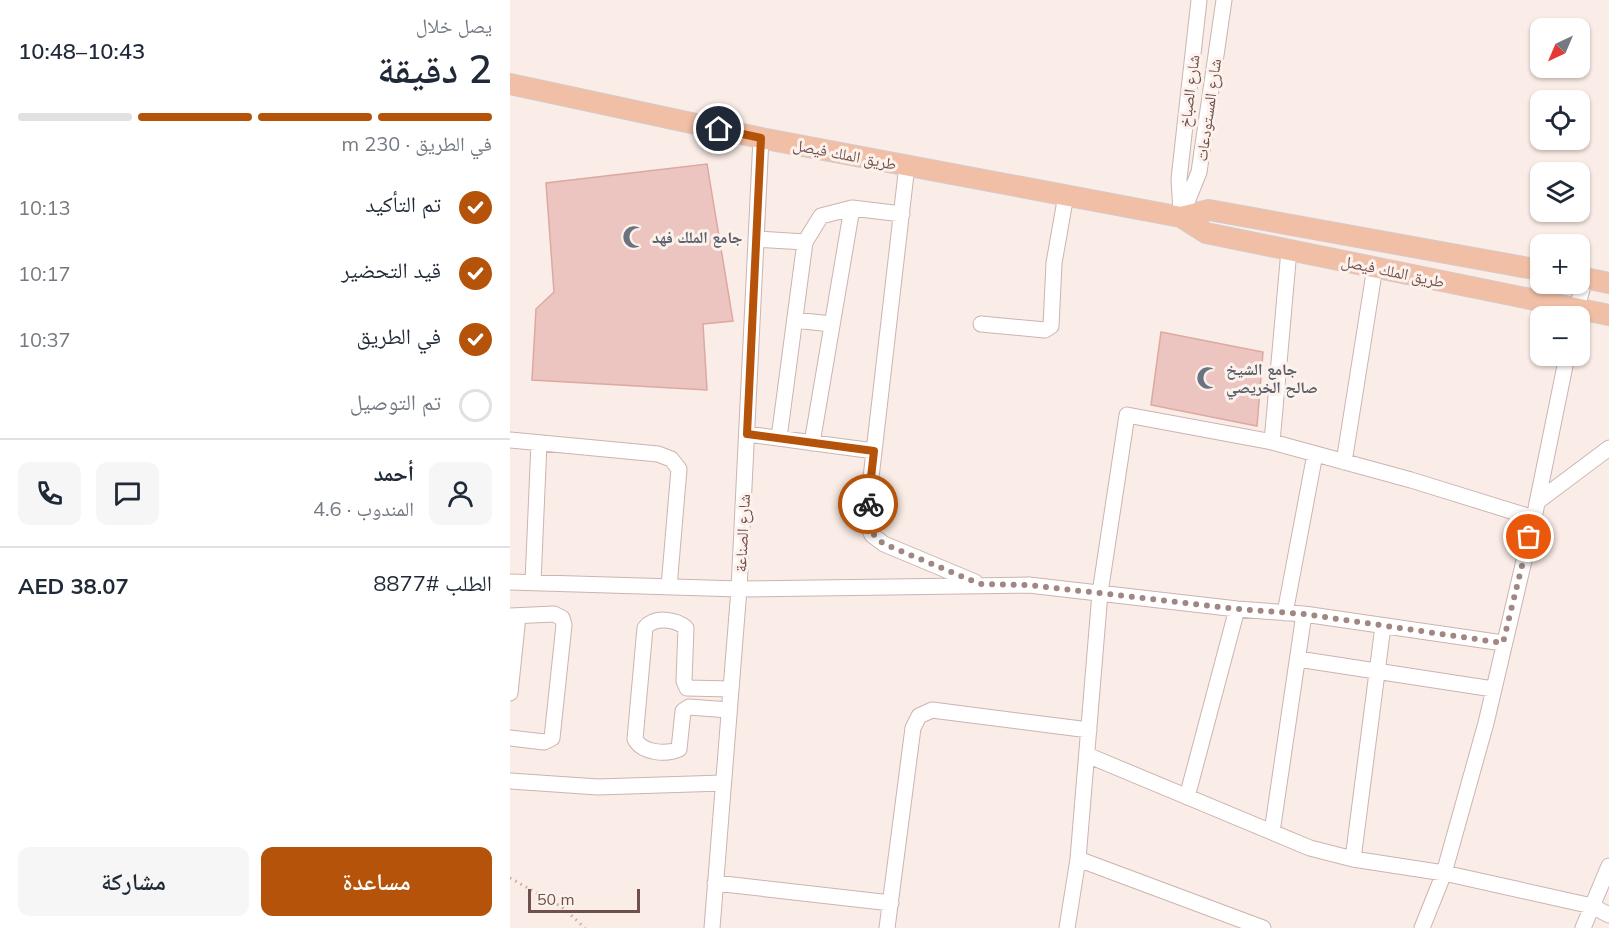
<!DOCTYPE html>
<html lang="ar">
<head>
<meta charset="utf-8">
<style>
  body { margin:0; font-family:Mulish,"Noto Naskh Arabic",sans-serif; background:#f6f6f7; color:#1f2937; direction:rtl; height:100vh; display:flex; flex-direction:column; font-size:22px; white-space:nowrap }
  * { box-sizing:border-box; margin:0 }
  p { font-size:20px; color:#747a83 }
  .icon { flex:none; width:33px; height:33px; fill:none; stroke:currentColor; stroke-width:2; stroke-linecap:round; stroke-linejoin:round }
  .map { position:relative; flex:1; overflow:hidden; direction:ltr }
  .details { display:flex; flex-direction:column; background:#fff; width:510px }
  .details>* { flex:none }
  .needle { width:39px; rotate:224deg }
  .tools { position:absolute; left:1020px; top:18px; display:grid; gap:12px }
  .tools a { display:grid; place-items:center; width:60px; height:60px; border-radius:12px; background:#fff; box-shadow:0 2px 4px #0004; font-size:30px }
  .scale { position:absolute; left:18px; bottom:15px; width:112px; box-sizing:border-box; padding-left:6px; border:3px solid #70504e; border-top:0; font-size:16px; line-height:21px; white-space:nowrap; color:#70504e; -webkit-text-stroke:4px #fdf1ec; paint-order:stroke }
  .pin { position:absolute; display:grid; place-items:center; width:51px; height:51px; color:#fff; margin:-26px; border:3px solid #fff; border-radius:50%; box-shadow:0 2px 6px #0007 }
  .courier { position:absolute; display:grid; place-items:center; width:60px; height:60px; margin:-30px; border:4px solid #b45309; border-radius:50%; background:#fff; color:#222; box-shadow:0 2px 8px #0007 }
  .overview em { font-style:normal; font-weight:600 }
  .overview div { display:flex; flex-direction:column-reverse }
  .overview { display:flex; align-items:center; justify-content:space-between; height:102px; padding:0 18px }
  h1 { font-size:39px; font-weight:600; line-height:45px }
  .bar { display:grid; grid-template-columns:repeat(4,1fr); gap:9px 6px; align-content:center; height:72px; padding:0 18px }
  .bar i { height:8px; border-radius:4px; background:#e0e1e3 }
  .bar .on { background:#b45309 }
  .bar p { grid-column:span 4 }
  .line { display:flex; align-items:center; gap:15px; padding:0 18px; border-top:2px solid #e0e1e3 }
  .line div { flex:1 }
  .round { display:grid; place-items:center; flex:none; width:63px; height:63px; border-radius:12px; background:#f6f6f7 }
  ol { padding:0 18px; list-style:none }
  li { display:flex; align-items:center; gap:18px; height:66px }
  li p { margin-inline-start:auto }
  li .icon { padding:6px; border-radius:50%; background:#b45309; color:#fff; stroke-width:4 }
  li:last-child { color:#747a83 }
  li i { width:33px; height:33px; border:3px solid #e0e1e3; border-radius:50% }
  .button { display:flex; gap:12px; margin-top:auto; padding:12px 18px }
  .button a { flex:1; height:69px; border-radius:12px; background:#b45309; color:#fff; font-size:24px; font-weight:600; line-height:69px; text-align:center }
  .button a+a { background:#f6f6f7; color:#1f2937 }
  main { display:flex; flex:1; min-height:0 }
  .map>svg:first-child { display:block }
  .building { fill:#ecc5c0; stroke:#dda8a3; stroke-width:1.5 }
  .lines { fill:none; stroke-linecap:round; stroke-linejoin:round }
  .minor-casing { stroke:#ccb4b0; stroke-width:17 }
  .major-casing { stroke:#d4caca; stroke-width:22 }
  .path { stroke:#d0a8a4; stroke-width:3; stroke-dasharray:1.5 4.5; stroke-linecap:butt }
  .minor { stroke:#fff; stroke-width:15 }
  .major { stroke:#f1bfa5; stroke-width:20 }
  .done { stroke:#a08783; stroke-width:6; stroke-dasharray:0 10.8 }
  .route { stroke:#b45309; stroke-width:8 }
  .labels { text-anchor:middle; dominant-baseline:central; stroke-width:6; stroke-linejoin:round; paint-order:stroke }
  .street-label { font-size:16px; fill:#70504e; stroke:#fdf1ec }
  .worship-label { font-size:16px; font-weight:bold; fill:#5b616d; stroke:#fdf1ec; text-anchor:start }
</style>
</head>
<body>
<main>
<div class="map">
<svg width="1099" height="928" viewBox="0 0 1099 928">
  <rect width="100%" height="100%" fill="#faece6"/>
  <path class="building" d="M 197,164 L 223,321 L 193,324 L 197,390 L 22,380 L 26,309 L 44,292 L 36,183 Z
    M 651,332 L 753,352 L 747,426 L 641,405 Z"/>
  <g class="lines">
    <g class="minor-casing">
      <path id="minor" d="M 397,165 L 356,521 L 362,535 L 374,544 L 465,582
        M 671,212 L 669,179 L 689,0
        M 671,217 L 689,172 L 714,0
        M 246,239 L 295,242 L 311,216 L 342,208 L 392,214
        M 1065,316 L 1075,278
        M 285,320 L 321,324
        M 471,324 L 535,330 L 541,326 L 544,263 L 556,195
        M 237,434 L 364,451
        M 269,438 L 295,242
        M 0,440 L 148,454 L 161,459 L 169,469 L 159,587
        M 762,442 L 779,250
        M 302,443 L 342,208
        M 834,462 L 865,267
        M 1027,502 L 1099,448
        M 0,582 L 229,589 L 519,585 L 727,609 L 794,614 L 993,643
        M 23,582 L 29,443
        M 775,613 L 805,454
        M 0,616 L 44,614 L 52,618 L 54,625 L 42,738 L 34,742 L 0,738
        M 788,659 L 983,689
        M 0,693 L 8,616
        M 219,710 L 179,707 L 173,711 L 169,749 C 156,755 132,753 125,739 L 135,628 C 144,616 166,619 176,628 L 174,681 L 177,688 L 221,689
        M 577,755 L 800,848 L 843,859 L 934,873 L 1082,906 L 1099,915
        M 0,781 L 88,787 L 213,783
        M 677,797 L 727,609
        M 762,832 L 794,614
        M 568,859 L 753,928
        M 843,859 L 873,626
        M 205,883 L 381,903
        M 202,928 L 229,589 L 251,138
        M 377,928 L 403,728 L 409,716 L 422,710 L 579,730
        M 557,928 L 568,859 L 590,593 L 617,415 L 762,442 L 901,480 L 1024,518
        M 912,928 L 934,873 L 976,723 L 1024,518 L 1057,356
        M 1073,928 L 1099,866"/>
    </g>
    <g class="major-casing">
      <path id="major" d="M 0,84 L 251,138 L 671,217 L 699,210 L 1030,270
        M 671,217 L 696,233 L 1099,315
        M 1070,277 L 1099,283"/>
    </g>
    <path class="path" d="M 0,878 L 52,907 L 75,928"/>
    <use href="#minor" class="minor"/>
    <use href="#major" class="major"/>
  </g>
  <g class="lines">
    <path class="done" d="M 358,504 C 356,523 358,532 374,544 L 470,584 L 519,585 L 728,609 L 794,614 L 993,643 L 1019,537"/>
    <path class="route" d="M 209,129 L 251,138 L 237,434 L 364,451 L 358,504"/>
  </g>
  <defs>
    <g id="mosque-bare" transform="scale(1.8)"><path d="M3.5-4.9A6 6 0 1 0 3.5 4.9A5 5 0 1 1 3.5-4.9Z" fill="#6b7280" stroke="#fdf1ec" stroke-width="2.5" paint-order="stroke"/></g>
  </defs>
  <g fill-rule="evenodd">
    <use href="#mosque-bare" x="124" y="237"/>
    <use href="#mosque-bare" x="698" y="378"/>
  </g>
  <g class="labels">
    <g class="street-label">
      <text transform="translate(679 91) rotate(-83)">شارع الصباخ</text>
      <text transform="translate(698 110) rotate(-82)">شارع المستودعات</text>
      <text transform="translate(335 154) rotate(11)">طريق الملك فيصل</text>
      <text transform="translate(883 271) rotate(12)">طريق الملك فيصل</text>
      <text transform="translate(232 533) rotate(-87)">شارع الصناعة</text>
    </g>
    <g class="worship-label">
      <text x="142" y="237">جامع الملك فهد</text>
      <text x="716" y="369">جامع الشيخ<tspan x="716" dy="18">صالح الخريصي</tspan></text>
    </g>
  </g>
</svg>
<div class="tools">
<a><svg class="needle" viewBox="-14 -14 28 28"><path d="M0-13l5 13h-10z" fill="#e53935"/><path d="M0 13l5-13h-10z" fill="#747a83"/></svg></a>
<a><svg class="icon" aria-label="locate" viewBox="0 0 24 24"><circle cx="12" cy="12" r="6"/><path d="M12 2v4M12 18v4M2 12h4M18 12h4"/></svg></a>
<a><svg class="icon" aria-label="layers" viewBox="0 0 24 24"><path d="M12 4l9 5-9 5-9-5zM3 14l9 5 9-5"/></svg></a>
<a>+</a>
<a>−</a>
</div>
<div class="scale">50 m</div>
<div class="pin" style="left:1019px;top:537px;background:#ea580c"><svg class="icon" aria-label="bag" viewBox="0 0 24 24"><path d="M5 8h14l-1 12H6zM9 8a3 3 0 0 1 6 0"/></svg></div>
<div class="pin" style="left:209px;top:129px;background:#1f2937"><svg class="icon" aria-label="home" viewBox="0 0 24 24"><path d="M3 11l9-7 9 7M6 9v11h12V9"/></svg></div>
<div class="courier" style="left:358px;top:504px"><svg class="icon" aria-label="bike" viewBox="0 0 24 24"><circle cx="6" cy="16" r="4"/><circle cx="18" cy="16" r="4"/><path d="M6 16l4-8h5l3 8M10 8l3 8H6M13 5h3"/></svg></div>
</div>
<section class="details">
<div class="overview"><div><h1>2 دقيقة</h1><p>يصل خلال</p></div><em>10:43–10:48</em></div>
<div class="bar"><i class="on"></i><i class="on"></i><i class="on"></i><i></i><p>في الطريق · 230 m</p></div>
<ol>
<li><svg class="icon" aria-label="check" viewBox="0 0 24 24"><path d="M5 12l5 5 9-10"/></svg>تم التأكيد<p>10:13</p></li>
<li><svg class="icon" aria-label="check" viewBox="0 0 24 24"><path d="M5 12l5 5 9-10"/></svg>قيد التحضير<p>10:17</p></li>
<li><svg class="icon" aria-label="check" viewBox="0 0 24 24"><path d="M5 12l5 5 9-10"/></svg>في الطريق<p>10:37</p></li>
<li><i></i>تم التوصيل</li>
</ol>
<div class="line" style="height:108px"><a class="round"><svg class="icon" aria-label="person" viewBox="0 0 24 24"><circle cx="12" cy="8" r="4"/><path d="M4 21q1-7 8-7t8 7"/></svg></a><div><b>أحمد</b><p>المندوب · 4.6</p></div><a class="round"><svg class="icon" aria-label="chat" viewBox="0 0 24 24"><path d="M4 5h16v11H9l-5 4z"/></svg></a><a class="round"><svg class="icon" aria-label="phone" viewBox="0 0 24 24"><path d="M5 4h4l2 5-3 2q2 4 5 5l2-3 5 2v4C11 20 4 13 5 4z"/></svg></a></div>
<div class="line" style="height:78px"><div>الطلب #8877</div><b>AED 38.07</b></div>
<div class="button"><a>مساعدة</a><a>مشاركة</a></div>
</section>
</main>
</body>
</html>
